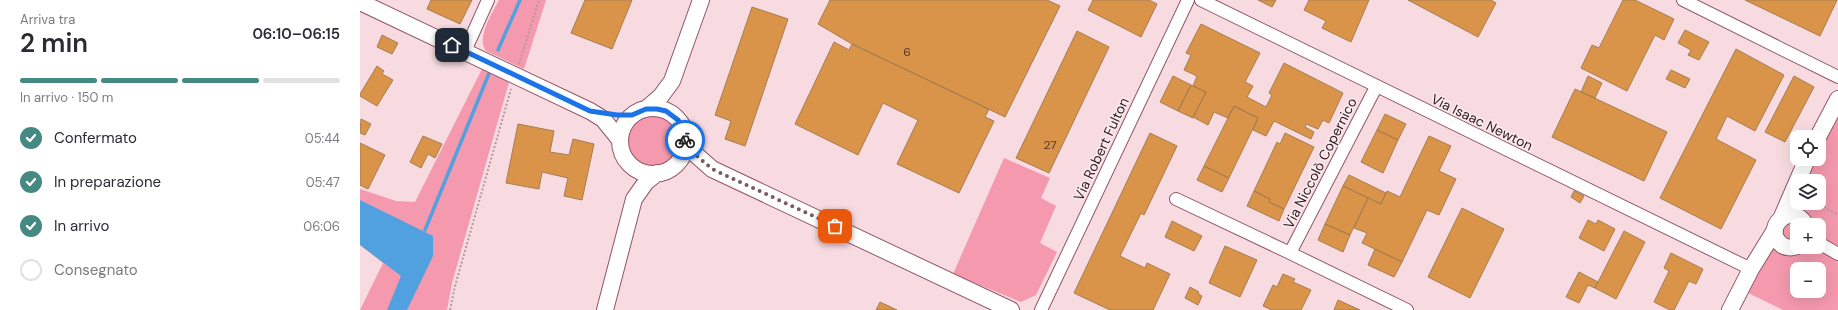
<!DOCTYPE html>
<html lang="it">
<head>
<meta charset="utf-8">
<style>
  body { margin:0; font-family:"DM Sans",sans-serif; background:#f2f2f3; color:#2b2b33; height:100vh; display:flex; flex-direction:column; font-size:15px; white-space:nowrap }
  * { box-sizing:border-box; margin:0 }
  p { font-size:13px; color:#7c7c81 }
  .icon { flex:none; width:22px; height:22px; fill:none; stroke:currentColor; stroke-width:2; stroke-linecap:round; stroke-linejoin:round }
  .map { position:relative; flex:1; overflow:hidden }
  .panel { display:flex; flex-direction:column; background:#fff; width:360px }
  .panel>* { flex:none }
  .controls { position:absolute; left:1430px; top:130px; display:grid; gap:8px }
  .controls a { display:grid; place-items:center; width:36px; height:36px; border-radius:8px; background:#fff; box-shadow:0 4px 16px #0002; font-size:20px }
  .pin { position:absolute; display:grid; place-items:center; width:34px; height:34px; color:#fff; margin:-17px; border-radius:8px; box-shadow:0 2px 6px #0006 }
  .courier { position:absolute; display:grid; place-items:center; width:40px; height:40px; margin:-20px; border:3px solid #1a73e8; border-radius:50%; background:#fff; color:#222; box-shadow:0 1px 5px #0007 }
  .summary em { font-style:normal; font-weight:600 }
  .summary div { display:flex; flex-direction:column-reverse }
  .summary { display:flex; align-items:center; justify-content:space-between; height:68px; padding:0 20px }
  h1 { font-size:26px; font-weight:600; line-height:30px }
  .bar { display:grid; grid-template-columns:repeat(4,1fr); gap:6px 4px; align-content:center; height:48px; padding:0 20px }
  .bar i { height:5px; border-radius:3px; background:#e1e1e2 }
  .bar .current { background:#458a82 }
  .bar p { grid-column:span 4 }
  ol { padding:0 20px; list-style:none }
  li { display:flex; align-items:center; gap:12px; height:44px }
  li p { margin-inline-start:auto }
  li .icon { padding:4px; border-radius:50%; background:#458a82; color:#fff; stroke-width:4 }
  li:last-child { color:#7c7c81 }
  li i { width:22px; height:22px; border:2px solid #e1e1e2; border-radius:50% }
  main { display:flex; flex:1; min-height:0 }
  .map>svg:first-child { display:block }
  .green { fill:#f599ae; fill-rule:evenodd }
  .water { fill:#51a0e0 }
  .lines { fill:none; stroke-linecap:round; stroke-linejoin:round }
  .stream { stroke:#51a0e0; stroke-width:3.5 }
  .building { fill:#d9944a; stroke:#a77c50 }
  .street-casing { stroke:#915664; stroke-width:14 }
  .secondary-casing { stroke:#915664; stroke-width:18 }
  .path { stroke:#b3989d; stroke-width:2; stroke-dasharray:2 2; stroke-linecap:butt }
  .street { stroke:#fff; stroke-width:12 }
  .secondary { stroke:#fff; stroke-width:16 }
  .done { stroke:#765c61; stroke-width:4; stroke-dasharray:0 7.2 }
  .route { stroke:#1a73e8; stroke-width:5 }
  .labels { text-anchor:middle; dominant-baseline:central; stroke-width:3; stroke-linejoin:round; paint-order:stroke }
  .number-label { font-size:12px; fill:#5a3628 }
  .street-label { font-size:14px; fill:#30171d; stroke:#faecee }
</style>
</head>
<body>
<main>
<section class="panel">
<div class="summary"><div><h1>2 min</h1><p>Arriva tra</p></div><em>06:10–06:15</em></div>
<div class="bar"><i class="current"></i><i class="current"></i><i class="current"></i><i></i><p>In arrivo · 150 m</p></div>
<ol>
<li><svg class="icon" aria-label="check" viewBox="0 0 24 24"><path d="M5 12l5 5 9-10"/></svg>Confermato<p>05:44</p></li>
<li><svg class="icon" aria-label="check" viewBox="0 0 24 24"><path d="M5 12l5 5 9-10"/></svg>In preparazione<p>05:47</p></li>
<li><svg class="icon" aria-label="check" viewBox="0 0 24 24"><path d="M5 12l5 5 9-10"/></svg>In arrivo<p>06:06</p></li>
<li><i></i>Consegnato</li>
</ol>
</section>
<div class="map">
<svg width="1478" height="310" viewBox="0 0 1478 310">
  <rect width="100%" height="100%" fill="#f7dbe0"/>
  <path class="green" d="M 139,0 L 186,0 L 164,69 L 126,51 C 116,37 132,14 139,0 Z
    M 123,67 L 149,82 L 92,283 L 87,310 L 0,310 L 23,263 L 0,245 L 0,189 L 36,201 L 55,202 Z
    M 1478,97 L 1478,310 L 1423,310 L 1380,289 L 1447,159 L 1459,159 L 1459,137 ZM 1437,181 L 1459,181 L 1459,203 L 1437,203 ZM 1437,225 L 1459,225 L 1459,247 L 1437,247 ZM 1437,269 L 1459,269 L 1459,291 L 1437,291 Z
    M268 141a25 25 0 1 1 50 0a25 25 0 1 1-50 0Z
    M 644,158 L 690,178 L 681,198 L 696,206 L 680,243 L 697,252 L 676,295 L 661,302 L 593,274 Z"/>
  <path class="water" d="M 0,200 L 73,236 L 73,256 L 47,310 L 27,310 L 41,276 L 0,245 Z"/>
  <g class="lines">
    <path class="stream" d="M 138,50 L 160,0
      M 65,230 L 130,71"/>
  </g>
  <path class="building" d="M 71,0 L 112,0 L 100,24 L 67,9 Z
    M 225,0 L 272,0 L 252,49 L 211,33 Z
    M 470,0 L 687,0 L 700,6 L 645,117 L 492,44 L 458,24 Z
    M 733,0 L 789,0 L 797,4 L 781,37 L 728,10 Z
    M 898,0 L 916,0 L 912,7 Z
    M 949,0 L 1009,0 L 991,42 L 962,28 L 966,21 L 944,10 Z
    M 1048,0 L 1131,0 L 1136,3 L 1118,37 Z
    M 1263,0 L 1275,0 L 1314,19 L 1304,40 L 1295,35 L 1267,91 L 1221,68 L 1232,45 L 1239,48 Z
    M 1385,0 L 1477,0 L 1460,36 Z
    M 392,7 L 428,19 L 385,146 L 365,139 L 371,121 L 355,115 Z
    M 841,24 L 900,53 L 885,82 L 893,86 L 887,97 L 906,107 L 912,95 L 909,93 L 924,63 L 983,93 L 969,123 L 963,120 L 958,129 L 946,124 L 945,127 L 954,132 L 951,139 L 914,121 L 906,136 L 893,130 L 898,118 L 874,106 L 868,118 L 854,112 L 848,125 L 833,117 L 846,92 L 833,86 L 837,76 L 824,70 L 831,55 L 826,53 Z
    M 1325,30 L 1349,42 L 1339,60 L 1328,55 L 1331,50 L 1318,43 Z
    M 717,31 L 749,47 L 689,173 L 656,158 Z
    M 22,35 L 38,43 L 32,54 L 17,47 Z
    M 474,42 L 489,50 L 492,44 L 629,109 L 625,117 L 634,121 L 599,193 L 537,164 L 558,120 L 523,103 L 498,155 L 435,124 Z
    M 1376,49 L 1424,75 L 1395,131 L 1367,116 L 1356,139 L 1396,160 L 1361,229 L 1300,198 Z
    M 17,66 L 24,71 L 22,74 L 33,80 L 17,106 L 0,96 L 0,94 Z
    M 1311,70 L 1330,79 L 1325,88 L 1306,79 Z
    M 813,76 L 831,85 L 818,111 L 800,102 Z
    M 1228,76 L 1242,83 L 1235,98 L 1221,92 Z
    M 1434,76 L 1454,87 L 1425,142 L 1405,132 Z
    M 831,85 L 846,92 L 833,118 L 818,111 Z
    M 1215,89 L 1307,132 L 1284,181 L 1192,137 Z
    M 874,106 L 898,118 L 869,178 L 844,166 Z
    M 1025,114 L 1046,124 L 1038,140 L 1017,130 Z
    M 1,119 L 11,124 L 5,135 L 0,133 Z
    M 158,124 L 194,131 L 190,152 L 209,155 L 213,139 L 234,144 L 222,200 L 204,196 L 208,178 L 182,172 L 179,189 L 146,183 Z
    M 1017,130 L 1038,140 L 1023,173 L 1001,162 Z
    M 790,133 L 817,146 L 784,215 L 781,213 L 760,256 L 785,268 L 787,263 L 810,274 L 793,310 L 750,310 L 714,293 Z
    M 925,133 L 954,147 L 924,209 L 909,202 L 910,199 L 894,191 L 917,142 L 920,144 Z
    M 63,136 L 82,144 L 75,158 L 68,154 L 61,168 L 50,162 Z
    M 1069,136 L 1091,146 L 1079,171 L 1096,179 L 1079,215 L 1067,210 L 1042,262 L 1002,243 L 1007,233 L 994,228 L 1008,198 L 1021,204 L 1027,191 L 1040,197 Z
    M 0,143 L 25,155 L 8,189 L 0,185 Z
    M 844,166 L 869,178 L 862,192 L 837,180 Z
    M 989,175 L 1026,193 L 1021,204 L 983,186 Z
    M 983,186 L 1008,198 L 990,235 L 965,224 Z
    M 894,191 L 910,199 L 909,202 L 924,209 L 919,221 L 887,206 Z
    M 1214,191 L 1224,196 L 1220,203 L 1211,197 Z
    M 1102,208 L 1144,229 L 1110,298 L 1068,277 Z
    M 1228,220 L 1236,224 L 1238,220 L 1255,229 L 1244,251 L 1219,238 Z
    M 812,221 L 842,236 L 834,251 L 805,237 Z
    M 965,224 L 990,235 L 983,252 L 958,240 Z
    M 1264,231 L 1285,242 L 1256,299 L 1235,288 Z
    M 865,246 L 897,260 L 880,297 L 849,283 Z
    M 1015,249 L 1042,262 L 1034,277 L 1008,265 Z
    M 1311,253 L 1343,269 L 1336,284 L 1329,281 L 1314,310 L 1310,310 L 1294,302 L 1309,271 L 1304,268 Z
    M 1219,272 L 1238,282 L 1235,288 L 1228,285 L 1219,303 L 1206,297 Z
    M 923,274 L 935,279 L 933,282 L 951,290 L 941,310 L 912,310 L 903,306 L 913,285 L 917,287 Z
    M 830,287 L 839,292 L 838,294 L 842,296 L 838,305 L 825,298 Z
    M 978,300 L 1000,310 L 974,310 Z
    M 520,302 L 537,310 L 516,310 Z"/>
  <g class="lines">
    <g class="street-casing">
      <path id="street" d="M 841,0 L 1391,269
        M 1323,0 L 1478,77
        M 105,51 L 128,0
        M 1016,87 L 930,253 L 1047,310
        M 816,199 L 930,253
        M 1459,243 L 1478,254
        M 681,310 L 828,0"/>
    </g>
    <g class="secondary-casing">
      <path id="secondary" d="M 0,2 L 230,111 L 243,119 L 260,140
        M260 141a33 33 0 1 1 66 0a33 33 0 1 1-66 0Z
        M 286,109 L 301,96 L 312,81 L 341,0
        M 1458,137 L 1478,99
        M 325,145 L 352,169 L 651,310
        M 1421,219 L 1447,159
        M 1437,246 C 1432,248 1426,248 1422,245 C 1401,230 1430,199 1446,225
        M 245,310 L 274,199 L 286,182 L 297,173
        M 1370,310 L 1391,269 L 1415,230"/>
    </g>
    <path class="path" d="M 159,64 L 179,0
      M 1457,203 L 1478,215
      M 90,310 L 95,286 L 151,89"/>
    <use href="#street" class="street"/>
    <use href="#secondary" class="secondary"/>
  </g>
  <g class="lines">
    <path class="done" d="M 325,140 L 325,145 L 328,148 L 352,169 L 475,226"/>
    <path class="route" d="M 92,45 L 230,111 L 257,115 L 272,115 L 286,109 L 297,109 L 306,111 L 318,120 L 322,127 L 325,140"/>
  </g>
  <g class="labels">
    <g class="number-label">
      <text x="547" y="52">6</text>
      <text x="690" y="145">27</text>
    </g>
    <g class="street-label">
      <text transform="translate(1122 122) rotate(26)">Via Isaac Newton</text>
      <text transform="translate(741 149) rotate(-65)">Via Robert Fulton</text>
      <text transform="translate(960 163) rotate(-63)">Via Niccolò Copernico</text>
    </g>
  </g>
</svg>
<div class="controls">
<a><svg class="icon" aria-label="locate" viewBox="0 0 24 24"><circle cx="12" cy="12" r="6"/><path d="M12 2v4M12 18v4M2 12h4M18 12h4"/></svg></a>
<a><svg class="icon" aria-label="layers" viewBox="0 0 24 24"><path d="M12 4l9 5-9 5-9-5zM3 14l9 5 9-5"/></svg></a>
<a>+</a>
<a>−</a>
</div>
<div class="pin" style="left:475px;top:226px;background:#ea580c"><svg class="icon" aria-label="bag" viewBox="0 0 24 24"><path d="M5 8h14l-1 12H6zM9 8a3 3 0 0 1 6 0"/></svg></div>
<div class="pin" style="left:92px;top:45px;background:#1f2937"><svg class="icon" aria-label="home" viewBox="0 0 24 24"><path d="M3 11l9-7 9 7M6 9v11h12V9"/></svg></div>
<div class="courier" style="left:325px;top:140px"><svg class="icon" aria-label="bike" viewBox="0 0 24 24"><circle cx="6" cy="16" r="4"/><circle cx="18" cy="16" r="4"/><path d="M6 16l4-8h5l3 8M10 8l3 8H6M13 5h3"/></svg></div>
</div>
</main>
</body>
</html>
